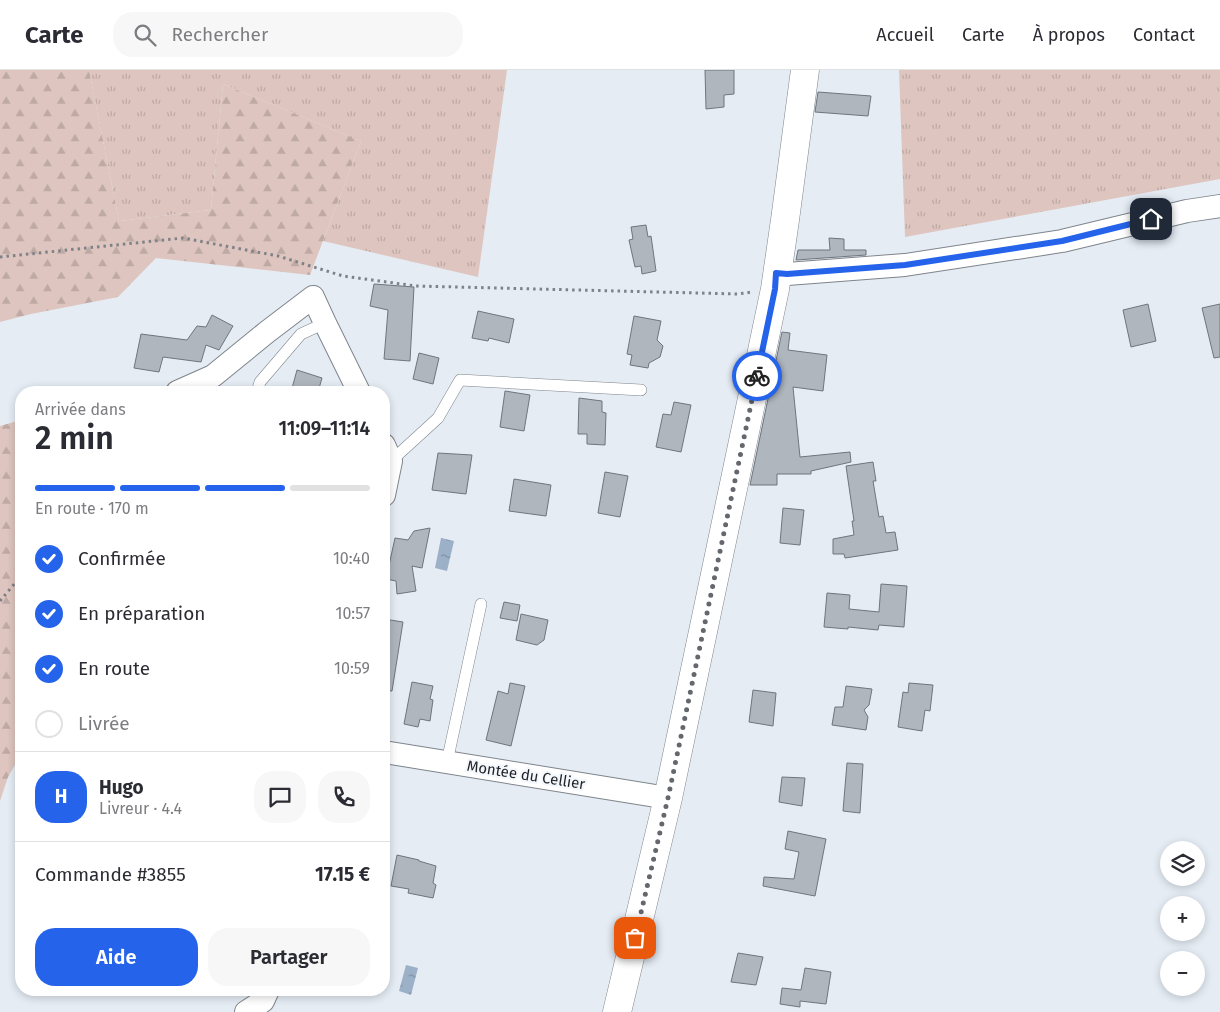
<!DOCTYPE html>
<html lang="fr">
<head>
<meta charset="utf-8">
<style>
  body { margin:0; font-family:"Fira Sans",sans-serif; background:#f7f7f7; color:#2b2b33; height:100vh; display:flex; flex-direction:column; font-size:19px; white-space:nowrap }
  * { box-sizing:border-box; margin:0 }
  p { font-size:16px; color:#7c7c81 }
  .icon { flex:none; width:28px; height:28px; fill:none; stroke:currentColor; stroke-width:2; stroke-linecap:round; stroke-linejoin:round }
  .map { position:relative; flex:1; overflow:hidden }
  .drawer { position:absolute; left:15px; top:316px; width:375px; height:610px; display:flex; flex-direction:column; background:#fff; border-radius:20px; box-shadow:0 2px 8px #0003 }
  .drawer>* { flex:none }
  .buttons { position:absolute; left:1160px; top:771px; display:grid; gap:10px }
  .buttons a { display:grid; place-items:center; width:45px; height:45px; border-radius:50%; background:#fff; box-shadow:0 2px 8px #0003; font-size:25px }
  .pin { position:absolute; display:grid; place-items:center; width:42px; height:42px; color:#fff; margin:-21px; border-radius:10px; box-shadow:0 2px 8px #0006 }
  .courier { position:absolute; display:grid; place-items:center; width:50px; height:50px; margin:-25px; border:4px solid #2563eb; border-radius:50%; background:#fff; color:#222; box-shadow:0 1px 6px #0007 }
  .overview em { font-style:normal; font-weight:600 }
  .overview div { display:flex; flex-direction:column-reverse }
  .overview { display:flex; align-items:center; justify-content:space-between; height:85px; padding:0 20px }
  h1 { font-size:32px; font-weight:600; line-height:38px }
  .bar { display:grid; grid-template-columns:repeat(4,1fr); gap:8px 5px; align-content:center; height:60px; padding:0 20px }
  .bar i { height:6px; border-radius:4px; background:#e1e1e2 }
  .bar .active { background:#2563eb }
  .bar p { grid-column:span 4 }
  .line { display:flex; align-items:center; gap:12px; padding:0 20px; border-top:1px solid #e1e1e2 }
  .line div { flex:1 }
  .round { display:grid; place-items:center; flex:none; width:52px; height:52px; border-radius:20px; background:#f7f7f7 }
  ol { padding:0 20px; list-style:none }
  li { display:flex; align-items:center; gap:15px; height:55px }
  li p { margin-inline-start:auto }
  li .icon { padding:5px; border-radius:50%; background:#2563eb; color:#fff; stroke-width:4 }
  li:last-child { color:#7c7c81 }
  li i { width:28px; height:28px; border:2px solid #e1e1e2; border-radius:50% }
  .action { display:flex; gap:10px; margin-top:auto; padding:10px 20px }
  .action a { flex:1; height:58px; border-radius:20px; background:#2563eb; color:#fff; font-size:20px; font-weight:600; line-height:58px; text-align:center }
  .action a+a { background:#f7f7f7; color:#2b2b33 }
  header { display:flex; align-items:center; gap:30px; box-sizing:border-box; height:70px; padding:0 25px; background:#fff; border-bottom:1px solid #e1e1e2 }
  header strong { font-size:24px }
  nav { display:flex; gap:28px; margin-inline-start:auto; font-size:18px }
  .search { width:350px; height:45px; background:#f7f7f7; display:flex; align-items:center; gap:12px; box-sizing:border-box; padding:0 18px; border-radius:20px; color:#7c7c81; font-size:19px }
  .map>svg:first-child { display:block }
  .grass { fill:url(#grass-tufts) }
  .forest { fill:url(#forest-firs) }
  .water { fill:url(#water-ripples) }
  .building { fill:#b0b6be; stroke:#6f757c }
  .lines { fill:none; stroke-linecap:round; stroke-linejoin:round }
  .lane-casing { stroke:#7f858c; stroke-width:12 }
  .street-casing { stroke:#7f858c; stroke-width:24 }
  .secondary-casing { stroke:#7f858c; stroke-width:29 }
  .path { stroke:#7e8288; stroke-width:3; stroke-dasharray:2.5 4; stroke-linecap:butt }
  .lane { stroke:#fff; stroke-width:11 }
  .street { stroke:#fff; stroke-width:22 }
  .secondary { stroke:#fff; stroke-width:28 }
  .done { stroke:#64686d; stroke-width:5; stroke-dasharray:0 9 }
  .route { stroke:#2563eb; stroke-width:6 }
  .labels { text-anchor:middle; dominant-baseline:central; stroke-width:4.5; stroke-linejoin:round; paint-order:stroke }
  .street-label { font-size:15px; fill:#1f2124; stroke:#f4f8fd }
</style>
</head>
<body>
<header>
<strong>Carte</strong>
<div class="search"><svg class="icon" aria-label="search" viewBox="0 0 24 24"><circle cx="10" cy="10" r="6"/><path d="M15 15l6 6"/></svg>Rechercher</div>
<nav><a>Accueil</a><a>Carte</a><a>À propos</a><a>Contact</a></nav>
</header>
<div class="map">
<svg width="1220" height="942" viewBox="0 0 1220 942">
  <defs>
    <pattern id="grass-tufts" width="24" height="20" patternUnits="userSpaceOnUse" patternTransform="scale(1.25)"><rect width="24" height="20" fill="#dec5bf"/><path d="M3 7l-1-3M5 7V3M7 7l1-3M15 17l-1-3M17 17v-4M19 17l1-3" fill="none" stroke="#bea9a4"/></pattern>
    <pattern id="forest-firs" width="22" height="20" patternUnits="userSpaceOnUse" patternTransform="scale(1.25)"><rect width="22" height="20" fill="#dec5bf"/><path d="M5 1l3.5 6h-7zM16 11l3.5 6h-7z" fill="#bea9a4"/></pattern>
    <pattern id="water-ripples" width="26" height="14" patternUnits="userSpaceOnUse" patternTransform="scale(1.25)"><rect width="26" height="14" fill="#9cb0c8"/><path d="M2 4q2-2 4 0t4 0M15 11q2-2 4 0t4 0" fill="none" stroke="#7f8fa2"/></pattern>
  </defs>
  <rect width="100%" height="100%" fill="#e5ecf4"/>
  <path class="grass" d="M 89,0 L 507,0 L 478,207 L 323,171 L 361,71 L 223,14 L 211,140 L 119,151 Z
    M 899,0 L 1220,0 L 1220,109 L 905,167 Z"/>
  <path class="forest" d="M 0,0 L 89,0 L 119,151 L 211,140 L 223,14 L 361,71 L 310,205 L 156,188 L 118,227 L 31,244 L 0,252 Z
    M 21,350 L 21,685 L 8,707 L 0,731 L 0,356 Z"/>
  <path class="water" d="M 441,468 L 454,471 L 447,501 L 435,498 Z
    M 406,895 L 418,898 L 411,925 L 399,921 Z"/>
  <path class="building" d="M 705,0 L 734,0 L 734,24 L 724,25 L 724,37 L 706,39 Z
    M 818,22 L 871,26 L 868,46 L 815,42 Z
    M 646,155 L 648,167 L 651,166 L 656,201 L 642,204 L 641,196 L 635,197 L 629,170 L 633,169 L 631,157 Z
    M 829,168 L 844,169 L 844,180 L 866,180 L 866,185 L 796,190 L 798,180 L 830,180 Z
    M 374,214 L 414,217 L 410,291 L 384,289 L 388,240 L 370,236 Z
    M 1148,234 L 1156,271 L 1131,277 L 1123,240 Z
    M 1220,234 L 1220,287 L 1214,288 L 1202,238 Z
    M 478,241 L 514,249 L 509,273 L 489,268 L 488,271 L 472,268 Z
    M 212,245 L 233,256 L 219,280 L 206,275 L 201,292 L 163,287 L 159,302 L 134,298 L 141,264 L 187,270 L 197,256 L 206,257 Z
    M 634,246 L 661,251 L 657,270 L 663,276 L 660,287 L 649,293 L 648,298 L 630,295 L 632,285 L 627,284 Z
    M 782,262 L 790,263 L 788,280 L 827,285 L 823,321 L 793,317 L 800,387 L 850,382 L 851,392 L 811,401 L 811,404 L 777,404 L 777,415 L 750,415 Z
    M 419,283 L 439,288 L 433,314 L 413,309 Z
    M 297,300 L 322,308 L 318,322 L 291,322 Z
    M 505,321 L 530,325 L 524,361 L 500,357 Z
    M 579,328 L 602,331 L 602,342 L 606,343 L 605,375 L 587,374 L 587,364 L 578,364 Z
    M 674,332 L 691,335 L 681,382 L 656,377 L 663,344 L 671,345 Z
    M 438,383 L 472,385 L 466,424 L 432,420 Z
    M 873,392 L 876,411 L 873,411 L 879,447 L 883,446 L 886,463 L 895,462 L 898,480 L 845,488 L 844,484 L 833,484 L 833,469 L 854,465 L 852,451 L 854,451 L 846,396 Z
    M 605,402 L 628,406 L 620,447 L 598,443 Z
    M 514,409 L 551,415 L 546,446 L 509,441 Z
    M 783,438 L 804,440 L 800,475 L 780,473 Z
    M 430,458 L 422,498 L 412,496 L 416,521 L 397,524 L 396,511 L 386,509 L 395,468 L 408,470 L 414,461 Z
    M 881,514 L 907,516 L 904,557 L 879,555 L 878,560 L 848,557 L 848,559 L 824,557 L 827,523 L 850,525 L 849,539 L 879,542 Z
    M 504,532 L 520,535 L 517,551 L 500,548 Z
    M 521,544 L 548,550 L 544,570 L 537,575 L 516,570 Z
    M 384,549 L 403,552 L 392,621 L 384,621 Z
    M 412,612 L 433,616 L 430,629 L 433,630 L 430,651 L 420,649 L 418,657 L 404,654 Z
    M 510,613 L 525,616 L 511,676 L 486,670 L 498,621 L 508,624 Z
    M 909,613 L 933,615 L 930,641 L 925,640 L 922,661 L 898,657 L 903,622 L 908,623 Z
    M 846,616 L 872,619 L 869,635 L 864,640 L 868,647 L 866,660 L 832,655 L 835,637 L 843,637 Z
    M 753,620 L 776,623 L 773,656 L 749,652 Z
    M 847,693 L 863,694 L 860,743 L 843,741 Z
    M 782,707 L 805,708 L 802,736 L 779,732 Z
    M 788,761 L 826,769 L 815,826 L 763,816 L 764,807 L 794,809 L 799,782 L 785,779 Z
    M 397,785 L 419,790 L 419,791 L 436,796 L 433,813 L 436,815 L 433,828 L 408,823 L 409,819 L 391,816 Z
    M 738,883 L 763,887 L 756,915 L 731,912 Z
    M 805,898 L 831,902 L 826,934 L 800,931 L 800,937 L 780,934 L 782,918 L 801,920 Z"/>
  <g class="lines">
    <g class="lane-casing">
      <path id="lane" d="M 257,322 L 260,312 L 301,264 L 325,253
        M 391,391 L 438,348 L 460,310 L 641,320
        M 447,692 L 481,534"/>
    </g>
    <g class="street-casing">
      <path id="street" d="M 777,203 L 787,204 L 905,195 L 1062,171 L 1187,141 L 1220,136
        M 177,322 L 213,306 L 267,262 L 313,227 L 325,253 L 359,322
        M 384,375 L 391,391 L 384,425
        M 384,682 L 668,728
        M 246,942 L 263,931 L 268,920"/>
    </g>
    <g class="secondary-casing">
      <path id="secondary" d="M 617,942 L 668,728 L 775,219 L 785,150 L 805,0"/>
    </g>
    <path class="path" d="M 0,187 L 183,168 L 278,186 L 343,206 L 416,216 L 738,224 L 752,222
      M 0,531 L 21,506"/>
    <use href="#lane" class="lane"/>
    <use href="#street" class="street"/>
    <use href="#secondary" class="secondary"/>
  </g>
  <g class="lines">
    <path class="done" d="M 635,868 L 668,728 L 757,306"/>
    <path class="route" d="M 757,306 L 775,219 L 776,203 L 787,204 L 905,195 L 1062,171 L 1151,149"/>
  </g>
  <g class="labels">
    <g class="street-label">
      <text transform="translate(526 705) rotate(9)">Montée du Cellier</text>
    </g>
  </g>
</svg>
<div class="buttons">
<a><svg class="icon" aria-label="layers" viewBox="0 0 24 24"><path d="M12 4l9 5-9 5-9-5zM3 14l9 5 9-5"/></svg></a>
<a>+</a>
<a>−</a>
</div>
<div class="pin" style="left:635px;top:868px;background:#ea580c"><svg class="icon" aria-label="bag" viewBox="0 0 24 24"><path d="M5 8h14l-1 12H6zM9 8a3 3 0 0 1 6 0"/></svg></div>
<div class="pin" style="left:1151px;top:149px;background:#1f2937"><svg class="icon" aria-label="home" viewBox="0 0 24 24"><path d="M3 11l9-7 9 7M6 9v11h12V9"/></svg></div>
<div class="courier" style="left:757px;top:306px"><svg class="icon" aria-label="bike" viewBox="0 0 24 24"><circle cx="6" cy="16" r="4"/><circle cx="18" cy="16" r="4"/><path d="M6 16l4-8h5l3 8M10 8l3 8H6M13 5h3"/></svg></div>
<section class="drawer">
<div class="overview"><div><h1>2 min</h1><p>Arrivée dans</p></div><em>11:09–11:14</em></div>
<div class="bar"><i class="active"></i><i class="active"></i><i class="active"></i><i></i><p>En route · 170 m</p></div>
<ol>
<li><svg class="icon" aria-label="check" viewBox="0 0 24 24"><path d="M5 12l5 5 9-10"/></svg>Confirmée<p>10:40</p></li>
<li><svg class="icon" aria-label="check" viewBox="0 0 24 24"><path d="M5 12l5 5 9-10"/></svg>En préparation<p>10:57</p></li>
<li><svg class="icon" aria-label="check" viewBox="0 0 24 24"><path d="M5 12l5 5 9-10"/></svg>En route<p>10:59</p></li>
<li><i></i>Livrée</li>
</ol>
<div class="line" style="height:90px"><b class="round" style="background:#2563eb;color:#fff">H</b><div><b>Hugo</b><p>Livreur · 4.4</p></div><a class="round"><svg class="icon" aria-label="chat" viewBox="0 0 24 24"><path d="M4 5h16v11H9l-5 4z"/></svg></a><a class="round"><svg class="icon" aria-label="phone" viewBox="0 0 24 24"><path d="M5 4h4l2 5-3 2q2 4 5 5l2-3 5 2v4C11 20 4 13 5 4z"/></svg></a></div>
<div class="line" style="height:65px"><div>Commande #3855</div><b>17.15 €</b></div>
<div class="action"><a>Aide</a><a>Partager</a></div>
</section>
</div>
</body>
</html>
